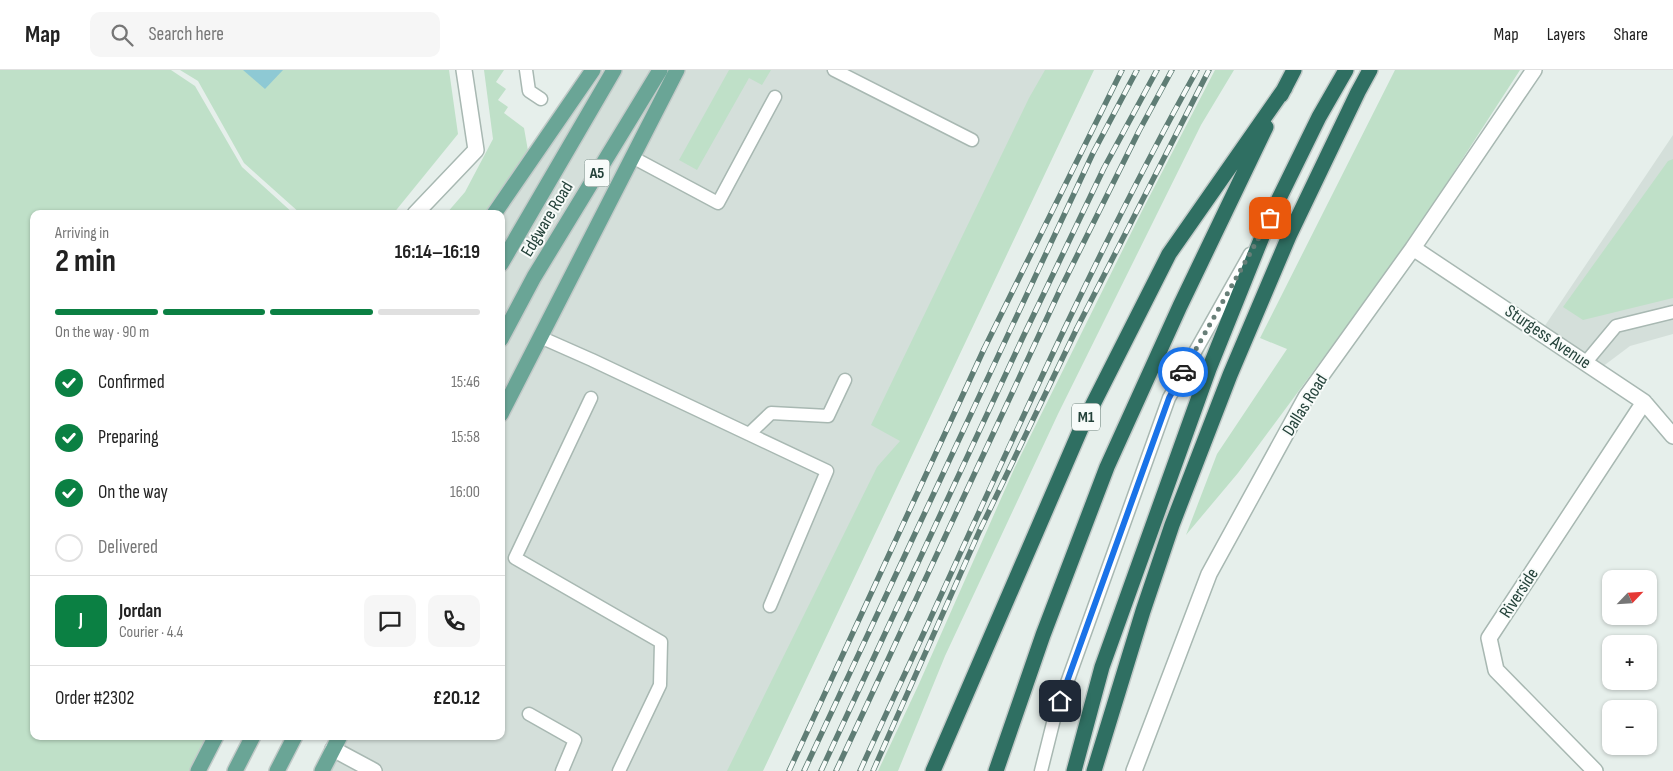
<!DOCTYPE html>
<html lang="en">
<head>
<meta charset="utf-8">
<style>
  body { margin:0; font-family:"Sofia Sans Condensed",sans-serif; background:#f6f6f6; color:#222; height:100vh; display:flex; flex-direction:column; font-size:19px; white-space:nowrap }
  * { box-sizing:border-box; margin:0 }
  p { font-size:16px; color:#767676 }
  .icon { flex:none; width:28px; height:28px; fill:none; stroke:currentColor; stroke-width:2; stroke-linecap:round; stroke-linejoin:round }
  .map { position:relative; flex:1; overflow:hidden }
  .drawer { position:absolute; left:30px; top:140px; width:475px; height:530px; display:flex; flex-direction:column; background:#fff; border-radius:10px; box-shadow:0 1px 4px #0004 }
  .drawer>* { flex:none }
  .needle { width:32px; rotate:65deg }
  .buttons { position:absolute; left:1602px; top:500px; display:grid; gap:10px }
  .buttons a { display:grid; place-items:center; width:55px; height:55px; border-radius:10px; background:#fff; box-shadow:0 1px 4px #0004; font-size:25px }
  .pin { position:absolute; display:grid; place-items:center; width:42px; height:42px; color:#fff; margin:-21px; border-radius:10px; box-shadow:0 2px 8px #0006 }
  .courier { position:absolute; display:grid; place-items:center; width:50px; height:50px; margin:-25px; border:4px solid #1a73e8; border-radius:50%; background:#fff; color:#222; box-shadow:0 1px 6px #0007 }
  .headline em { font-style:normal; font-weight:700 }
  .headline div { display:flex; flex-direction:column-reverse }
  .headline { display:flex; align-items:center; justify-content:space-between; height:85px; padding:0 25px }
  h1 { font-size:32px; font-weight:700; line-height:38px }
  .bar { display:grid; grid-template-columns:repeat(4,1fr); gap:8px 5px; align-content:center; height:60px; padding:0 25px }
  .bar i { height:6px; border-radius:4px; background:#e0e0e0 }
  .bar .active { background:#0b8043 }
  .bar p { grid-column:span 4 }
  .line { display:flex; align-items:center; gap:12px; padding:0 25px; border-top:1px solid #e0e0e0 }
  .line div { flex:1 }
  .round { display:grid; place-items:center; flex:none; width:52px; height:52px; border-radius:10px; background:#f6f6f6 }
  ol { padding:0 25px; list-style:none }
  li { display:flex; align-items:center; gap:15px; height:55px }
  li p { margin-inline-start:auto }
  li .icon { padding:5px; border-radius:50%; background:#0b8043; color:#fff; stroke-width:4 }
  li:last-child { color:#767676 }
  li i { width:28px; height:28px; border:2px solid #e0e0e0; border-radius:50% }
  header { display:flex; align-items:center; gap:30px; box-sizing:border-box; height:70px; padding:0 25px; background:#fff; border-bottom:1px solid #e0e0e0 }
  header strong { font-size:24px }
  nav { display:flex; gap:28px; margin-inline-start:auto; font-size:18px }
  .search { width:350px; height:45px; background:#f6f6f6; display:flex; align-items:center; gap:12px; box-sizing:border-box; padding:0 18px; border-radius:10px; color:#767676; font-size:19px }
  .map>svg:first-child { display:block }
  .built { fill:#d4dfda }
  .green { fill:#bfe0c8 }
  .water { fill:#8ec9d4 }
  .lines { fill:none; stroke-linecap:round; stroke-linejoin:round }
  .lane-casing { stroke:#a8b8b2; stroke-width:15 }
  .street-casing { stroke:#a8b8b2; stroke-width:18 }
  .primary-casing { stroke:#c2cac8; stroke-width:18 }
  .highway-casing { stroke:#c2cac8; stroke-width:18 }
  .lane { stroke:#fff; stroke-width:12 }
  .street { stroke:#fff; stroke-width:15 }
  .primary { stroke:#6aa596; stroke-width:15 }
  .highway { stroke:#2f6f62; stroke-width:15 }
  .rail-casing { stroke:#5f7d75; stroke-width:5.5 }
  .rail { stroke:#f7fbf9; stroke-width:4; stroke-dasharray:11; stroke-linecap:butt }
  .done { stroke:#687f78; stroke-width:5; stroke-dasharray:0 9 }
  .route { stroke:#1a73e8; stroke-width:6 }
  .labels { text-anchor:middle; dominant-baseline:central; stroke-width:4; stroke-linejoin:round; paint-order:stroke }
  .shield { fill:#f7fbf9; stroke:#637a73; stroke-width:1 }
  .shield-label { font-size:16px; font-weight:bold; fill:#24423a }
  .street-label { font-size:18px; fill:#24423a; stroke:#f7fbf9 }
</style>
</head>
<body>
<header>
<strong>Map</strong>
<div class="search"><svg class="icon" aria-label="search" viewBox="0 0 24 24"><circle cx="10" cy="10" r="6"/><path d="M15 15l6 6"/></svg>Search here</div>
<nav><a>Map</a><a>Layers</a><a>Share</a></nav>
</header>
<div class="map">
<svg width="1673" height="701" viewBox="0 0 1673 701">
  <rect width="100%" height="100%" fill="#e6efeb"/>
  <path class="built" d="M 592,0 L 1093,0 L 756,701 L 330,701 L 340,666 L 501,666 L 501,144 Z
    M 1673,65 L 1673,264 L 1630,276 L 1598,300 L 1540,263 Z"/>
  <path class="green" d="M 0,0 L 171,0 L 195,16 L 242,97 L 294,144 L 34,144 L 34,666 L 215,666 L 197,701 L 0,701 Z
    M 180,0 L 449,0 L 458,64 L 393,144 L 301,144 L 244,93 L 198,11 Z
    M 484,0 L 504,0 L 496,12 L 506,19 L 498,30 L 508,37 L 504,43 L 524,58 L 530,92 L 494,144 L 446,144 L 465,122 L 493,69 Z
    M 729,0 L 771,0 L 762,15 L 749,8 L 697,100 L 679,90 Z
    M 1045,0 L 1094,0 L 763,701 L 727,701 L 877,397 L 900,371 L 871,355 L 1029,28 Z
    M 1215,0 L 1234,0 L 1201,55 L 1058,344 L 945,586 L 898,701 L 878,701 L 918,616 L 1015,397 L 1143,139 Z
    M 1395,0 L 1520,0 L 1406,176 L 1238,403 L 1186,465 L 1217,384 L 1287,279 L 1260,268 Z
    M 1673,89 L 1673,228 L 1583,250 L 1563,237 L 1668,91 Z"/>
  <path class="water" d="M 243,0 L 283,0 L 265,19 Z"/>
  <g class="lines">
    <g class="lane-casing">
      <path id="lane" d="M 526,0 L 529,21 L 541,29
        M 834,0 L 972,70
        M 632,87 L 718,133 L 775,27
        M 540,267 L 592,290 L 827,401 L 770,536
        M 1586,292 L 1616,256 L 1673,242
        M 591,328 L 515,488 L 661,572 L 660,615 L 619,701
        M 749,364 L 771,343 L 828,346 L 845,310
        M 529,644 L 575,670 L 562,701
        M 1041,701 L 1054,649 L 1169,328 L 1250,184"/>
    </g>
    <g class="street-casing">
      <path id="street" d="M 415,144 L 476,80 L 464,0
        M 1413,178 L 1644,332 L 1673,366
        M 333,679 L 374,701
        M 1134,701 L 1209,504 L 1306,327 L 1413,178 L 1534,0
        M 1595,701 L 1496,600 L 1489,568 L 1644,332"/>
    </g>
    <g class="primary-casing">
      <path id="primary" d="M 494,144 L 593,0
        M 501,194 L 614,0
        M 501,269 L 534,207 L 660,0
        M 501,344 L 677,0
        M 198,701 L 216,666
        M 235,701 L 253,666
        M 277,701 L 295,666
        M 322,701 L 340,666"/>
    </g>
    <g class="highway-casing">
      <path id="highway" d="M 1281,25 L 1294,0
        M 933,701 L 1082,356 L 1169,184 L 1285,18
        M 996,701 L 1043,565 L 1107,397 L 1180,236 L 1266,57
        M 1074,701 L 1102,597 L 1209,299 L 1270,147 L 1319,47 L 1346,0
        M 1094,701 L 1143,541 L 1172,455 L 1230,305 L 1289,166 L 1358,22 L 1370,0"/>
    </g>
    <use href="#lane" class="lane"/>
    <use href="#street" class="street"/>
    <use href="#primary" class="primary"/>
    <use href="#highway" class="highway"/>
    <g class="rail-casing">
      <path id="rail" d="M 789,701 L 984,279 L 1122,0
        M 804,701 L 1093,83 L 1137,0
        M 821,701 L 1023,267 L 1104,98 L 1157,0
        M 836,701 L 1060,220 L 1139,61 L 1172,0
        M 860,701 C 882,652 905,604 927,556 C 1013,368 1097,180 1197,0
        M 873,701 L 979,462 L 1077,258 L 1209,0"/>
    </g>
    <use href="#rail" class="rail"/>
  </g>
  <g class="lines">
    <path class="done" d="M 1183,302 L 1270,148"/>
    <path class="route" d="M 1060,631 L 1169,328 L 1183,302"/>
  </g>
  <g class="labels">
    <g class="shield">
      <rect x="584.5" y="89.5" width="25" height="27" rx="4"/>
      <rect x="1072" y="333.5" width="28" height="27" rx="4"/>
    </g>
    <g class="shield-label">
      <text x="597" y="103">A5</text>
      <text x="1086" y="347">M1</text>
    </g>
    <g class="street-label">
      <text transform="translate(547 149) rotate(-59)">Edgware Road</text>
      <text transform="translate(1548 267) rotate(34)">Sturgess Avenue</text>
      <text transform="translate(1305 335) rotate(-58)">Dallas Road</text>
      <text transform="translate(1519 523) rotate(-57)">Riverside</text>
    </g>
  </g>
</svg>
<div class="buttons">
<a><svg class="needle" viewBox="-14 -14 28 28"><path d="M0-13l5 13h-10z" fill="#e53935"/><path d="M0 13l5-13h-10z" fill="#767676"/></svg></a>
<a>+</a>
<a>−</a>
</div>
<div class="pin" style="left:1270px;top:148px;background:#ea580c"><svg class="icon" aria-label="bag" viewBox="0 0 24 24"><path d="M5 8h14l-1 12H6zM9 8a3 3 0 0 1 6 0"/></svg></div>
<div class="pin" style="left:1060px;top:631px;background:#1f2937"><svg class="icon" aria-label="home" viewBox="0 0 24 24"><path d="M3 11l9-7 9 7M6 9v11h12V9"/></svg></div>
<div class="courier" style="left:1183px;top:302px"><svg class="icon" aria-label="car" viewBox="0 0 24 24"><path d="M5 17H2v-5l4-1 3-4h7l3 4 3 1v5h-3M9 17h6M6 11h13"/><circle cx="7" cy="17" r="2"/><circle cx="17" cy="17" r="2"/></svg></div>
<section class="drawer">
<div class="headline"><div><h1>2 min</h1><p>Arriving in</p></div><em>16:14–16:19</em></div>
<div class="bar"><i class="active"></i><i class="active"></i><i class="active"></i><i></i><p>On the way · 90 m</p></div>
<ol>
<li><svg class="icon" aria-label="check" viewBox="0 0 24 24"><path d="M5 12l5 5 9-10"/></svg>Confirmed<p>15:46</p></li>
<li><svg class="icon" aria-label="check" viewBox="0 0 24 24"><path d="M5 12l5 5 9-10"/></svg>Preparing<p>15:58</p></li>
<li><svg class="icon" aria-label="check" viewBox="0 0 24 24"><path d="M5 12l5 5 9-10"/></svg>On the way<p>16:00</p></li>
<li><i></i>Delivered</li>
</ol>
<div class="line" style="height:90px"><b class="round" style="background:#0b8043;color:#fff">J</b><div><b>Jordan</b><p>Courier · 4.4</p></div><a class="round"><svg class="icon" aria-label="chat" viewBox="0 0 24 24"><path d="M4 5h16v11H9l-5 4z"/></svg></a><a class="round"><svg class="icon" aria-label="phone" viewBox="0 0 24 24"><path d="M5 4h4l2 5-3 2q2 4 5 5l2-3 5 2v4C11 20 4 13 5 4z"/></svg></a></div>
<div class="line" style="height:65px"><div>Order #2302</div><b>£20.12</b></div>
</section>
</div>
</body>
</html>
